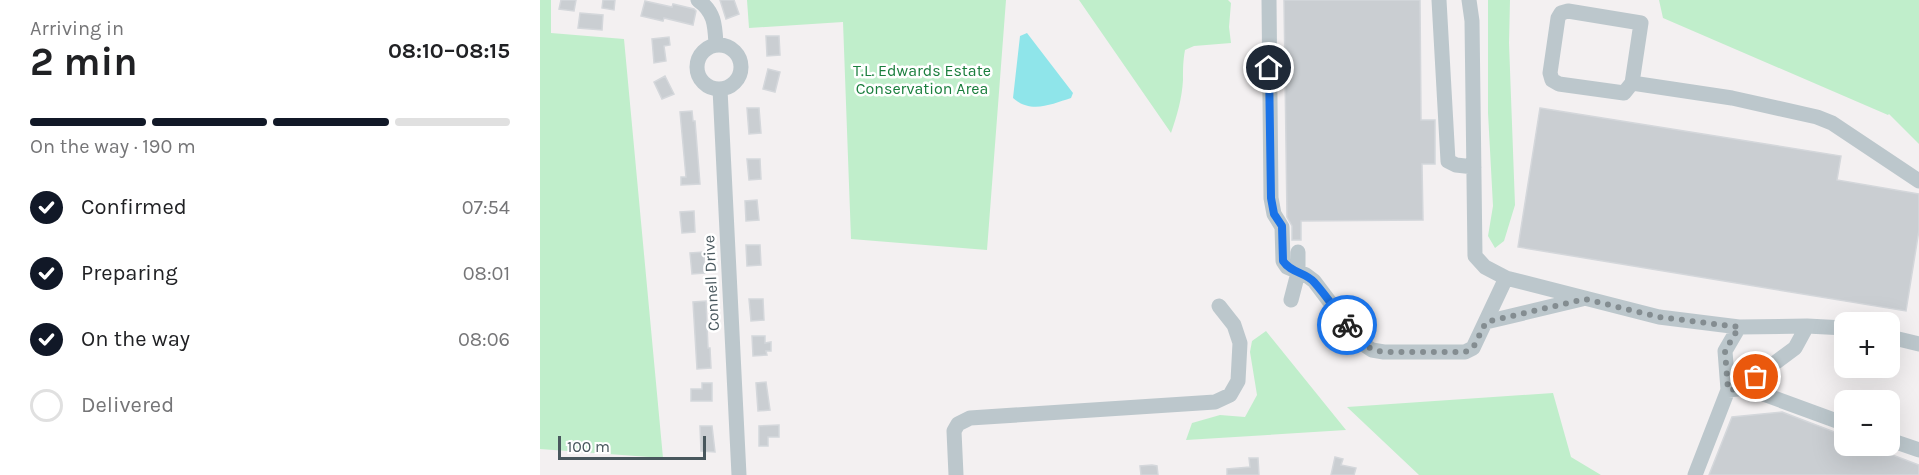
<!DOCTYPE html>
<html lang="en">
<head>
<meta charset="utf-8">
<style>
  body { margin:0; font-family:Karla,sans-serif; background:#f2f2f2; color:#202124; height:100vh; display:flex; flex-direction:column; font-size:22px; white-space:nowrap }
  * { box-sizing:border-box; margin:0 }
  p { font-size:20px; color:#757577 }
  .icon { flex:none; width:33px; height:33px; fill:none; stroke:currentColor; stroke-width:2; stroke-linecap:round; stroke-linejoin:round }
  .map { position:relative; flex:1; overflow:hidden }
  .details { display:flex; flex-direction:column; background:#fff; width:540px }
  .details>* { flex:none }
  .controls { position:absolute; left:1294px; top:312px; display:grid; gap:12px }
  .controls a { display:grid; place-items:center; width:66px; height:66px; border-radius:12px; background:#fff; box-shadow:0 6px 24px #0002; font-size:30px }
  .scale { position:absolute; left:18px; bottom:15px; width:148px; box-sizing:border-box; padding-left:6px; border:3px solid #48575d; border-top:0; font-size:16px; line-height:21px; white-space:nowrap; color:#48575d; -webkit-text-stroke:4px #fff; paint-order:stroke }
  .pin { position:absolute; display:grid; place-items:center; width:51px; height:51px; color:#fff; margin:-26px; border:3px solid #fff; border-radius:50%; box-shadow:0 2px 6px #0007 }
  .courier { position:absolute; display:grid; place-items:center; width:60px; height:60px; margin:-30px; border:4px solid #1a73e8; border-radius:50%; background:#fff; color:#222; box-shadow:0 2px 8px #0007 }
  .summary em { font-style:normal; font-weight:700 }
  .summary div { display:flex; flex-direction:column-reverse }
  .summary { display:flex; align-items:center; justify-content:space-between; height:102px; padding:0 30px }
  h1 { font-size:39px; font-weight:700; line-height:45px }
  .bar { display:grid; grid-template-columns:repeat(4,1fr); gap:9px 6px; align-content:center; height:72px; padding:0 30px }
  .bar i { height:8px; border-radius:4px; background:#e0e0e0 }
  .bar .active { background:#111827 }
  .bar p { grid-column:span 4 }
  ol { padding:0 30px; list-style:none }
  li { display:flex; align-items:center; gap:18px; height:66px }
  li p { margin-inline-start:auto }
  li .icon { padding:6px; border-radius:50%; background:#111827; color:#fff; stroke-width:4 }
  li:last-child { color:#757577 }
  li i { width:33px; height:33px; border:3px solid #e0e0e0; border-radius:50% }
  main { display:flex; flex:1; min-height:0 }
  .map>svg:first-child { display:block }
  .green { fill:#c0eecb }
  .water { fill:#8fe5ea }
  .building { fill:#caced2; stroke:#d4d7db; stroke-width:1.5 }
  .lines { fill:none; stroke-linecap:round; stroke-linejoin:round }
  .minor { stroke:#bcc7cc; stroke-width:15 }
  .done { stroke:#848d91; stroke-width:6; stroke-dasharray:0 10.8 }
  .route { stroke:#1a73e8; stroke-width:8 }
  .labels { text-anchor:middle; dominant-baseline:central; stroke-width:5; stroke-linejoin:round; paint-order:stroke }
  .park-label { font-size:16px; fill:#1a7e3d; stroke:#fff }
  .street-label { font-size:16px; fill:#48575d; stroke:#fff }
</style>
</head>
<body>
<main>
<section class="details">
<div class="summary"><div><h1>2 min</h1><p>Arriving in</p></div><em>08:10–08:15</em></div>
<div class="bar"><i class="active"></i><i class="active"></i><i class="active"></i><i></i><p>On the way · 190 m</p></div>
<ol>
<li><svg class="icon" aria-label="check" viewBox="0 0 24 24"><path d="M5 12l5 5 9-10"/></svg>Confirmed<p>07:54</p></li>
<li><svg class="icon" aria-label="check" viewBox="0 0 24 24"><path d="M5 12l5 5 9-10"/></svg>Preparing<p>08:01</p></li>
<li><svg class="icon" aria-label="check" viewBox="0 0 24 24"><path d="M5 12l5 5 9-10"/></svg>On the way<p>08:06</p></li>
<li><i></i>Delivered</li>
</ol>
</section>
<div class="map">
<svg width="1379" height="475" viewBox="0 0 1379 475">
  <rect width="100%" height="100%" fill="#f3f0f1"/>
  <path class="green" d="M 0,0 L 11,0 L 11,33 L 84,39 L 123,458 L 0,449 Z
    M 207,0 L 466,0 L 447,250 L 311,239 L 303,22 L 209,28 Z
    M 539,0 L 688,0 L 691,3 L 689,27 L 691,43 L 654,46 L 645,50 C 643,61 643,69 643,80 C 642,98 637,116 631,133 Z
    M 948,0 L 970,0 L 969,43 L 975,205 L 964,241 L 955,248 L 948,236 L 953,206 L 948,113 Z
    M 1119,0 L 1379,0 L 1379,144 L 1349,114 L 1348,115 L 1123,18 Z
    M 726,331 L 806,430 L 646,440 L 652,423 L 680,415 L 705,417 L 717,395 L 710,352 L 712,341 Z
    M 1013,393 L 1031,457 L 1061,475 L 879,475 L 807,407 Z"/>
  <path class="water" d="M 487,33 L 533,93 L 531,98 C 512,104 491,114 473,98 L 480,36 Z"/>
  <path class="building" d="M 21,0 L 36,0 L 34,11 L 19,9 Z
    M 63,0 L 75,0 L 74,10 L 62,8 Z
    M 180,0 L 194,0 L 199,14 L 186,19 Z
    M 744,0 L 880,0 L 881,120 L 895,120 L 895,164 L 882,164 L 883,220 L 761,221 L 761,240 L 752,240 L 752,226 L 747,217 Z
    M 105,1 L 132,7 L 133,4 L 154,9 L 156,11 L 153,25 L 124,18 L 123,21 L 101,16 Z
    M 40,13 L 63,15 L 62,30 L 38,28 Z
    M 226,36 L 239,36 L 240,55 L 227,56 Z
    M 129,37 L 130,45 L 124,46 L 126,61 L 114,63 L 112,39 Z
    M 228,69 L 240,72 L 235,92 L 223,89 Z
    M 125,76 L 134,94 L 122,99 L 114,82 Z
    M 207,108 L 219,108 L 221,133 L 209,134 Z
    M 1000,108 L 1301,156 L 1297,180 L 1379,194 L 1379,230 L 1366,311 L 978,247 Z
    M 152,111 L 153,121 L 155,121 L 160,184 L 141,185 L 141,177 L 146,177 L 140,112 Z
    M 207,159 L 220,159 L 221,179 L 209,180 Z
    M 217,200 L 219,220 L 206,221 L 205,201 Z
    M 154,211 L 155,232 L 142,233 L 140,212 Z
    M 206,245 L 220,245 L 221,265 L 207,266 Z
    M 164,252 L 165,273 L 152,274 L 150,253 Z
    M 209,299 L 223,299 L 224,320 L 211,321 Z
    M 166,301 L 168,348 L 170,348 L 171,368 L 157,369 L 153,302 Z
    M 212,336 L 225,336 L 225,343 L 231,342 L 231,351 L 226,351 L 227,355 L 213,356 Z
    M 226,382 L 230,410 L 218,411 L 216,383 Z
    M 162,383 L 172,383 L 172,401 L 151,401 L 151,389 L 162,389 Z
    M 1242,412 L 1305,436 L 1305,446 L 1329,446 L 1379,465 L 1379,475 L 1169,475 L 1192,417 Z
    M 239,425 L 239,437 L 228,437 L 228,446 L 219,446 L 219,426 Z
    M 160,426 L 172,426 L 175,452 L 161,451 Z
    M 795,457 L 803,459 L 801,465 L 816,468 L 814,475 L 791,475 Z
    M 709,458 L 718,458 L 719,475 L 687,475 L 687,469 L 710,467 Z
    M 612,465 L 617,466 L 618,475 L 601,475 L 600,466 Z"/>
  <g class="lines">
    <path class="minor" d="M 158,0 C 175,12 175,26 176,45
      M 729,0 L 731,198 L 734,214 L 742,227 L 743,261 L 747,267 L 766,275 L 774,281 L 820,342 L 832,350 L 844,352 L 925,352 L 933,348 L 966,278
      M 899,0 L 908,161 L 916,165 L 934,167
      M 929,0 L 932,21 L 935,256 L 945,267 L 966,278 L 1119,317 L 1199,327 L 1267,326 L 1305,328
      M 1028,11 L 1101,23 L 1092,83 L 1084,93 L 1019,84 L 1012,80 L 1010,73 L 1018,18 L 1021,13 Z
      M157 67a22 22 0 1 1 44 0a22 22 0 1 1-44 0Z
      M 1092,83 L 1192,98 L 1277,117 L 1292,123 L 1379,181
      M 180,89 L 199,475
      M 751,300 L 758,273 L 758,252
      M 946,322 L 1042,299
      M 1350,337 L 1379,344
      M 1207,388 L 1216,377 L 1255,348 L 1267,326
      M 1188,390 L 1207,388 L 1305,424
      M 1350,440 L 1379,450
      M 416,475 L 414,431 L 418,424 L 430,418 L 675,402 L 690,395 L 698,381 L 700,343 L 694,325 L 679,306
      M 1155,475 L 1188,390 L 1185,351 L 1199,327"/>
  </g>
  <g class="lines">
    <path class="done" d="M 807,325 C 818,340 825,349 844,352 L 925,352 L 933,348 L 946,322 L 1045,299 L 1119,317 L 1199,327 L 1185,351 L 1188,390 L 1207,388 L 1216,377"/>
    <path class="route" d="M 729,68 L 731,198 L 734,214 L 742,226 L 743,261 C 751,273 765,272 774,282 C 786,295 796,311 807,325"/>
  </g>
  <g class="labels">
    <g class="park-label">
      <text x="382" y="70">T.L. Edwards Estate<tspan x="382" dy="18">Conservation Area</tspan></text>
    </g>
    <g class="street-label">
      <text transform="translate(171 283) rotate(-93)">Connell Drive</text>
    </g>
  </g>
</svg>
<div class="controls">
<a>+</a>
<a>−</a>
</div>
<div class="scale">100 m</div>
<div class="pin" style="left:1216px;top:377px;background:#ea580c"><svg class="icon" aria-label="bag" viewBox="0 0 24 24"><path d="M5 8h14l-1 12H6zM9 8a3 3 0 0 1 6 0"/></svg></div>
<div class="pin" style="left:729px;top:68px;background:#1f2937"><svg class="icon" aria-label="home" viewBox="0 0 24 24"><path d="M3 11l9-7 9 7M6 9v11h12V9"/></svg></div>
<div class="courier" style="left:807px;top:325px"><svg class="icon" aria-label="bike" viewBox="0 0 24 24"><circle cx="6" cy="16" r="4"/><circle cx="18" cy="16" r="4"/><path d="M6 16l4-8h5l3 8M10 8l3 8H6M13 5h3"/></svg></div>
</div>
</main>
</body>
</html>
